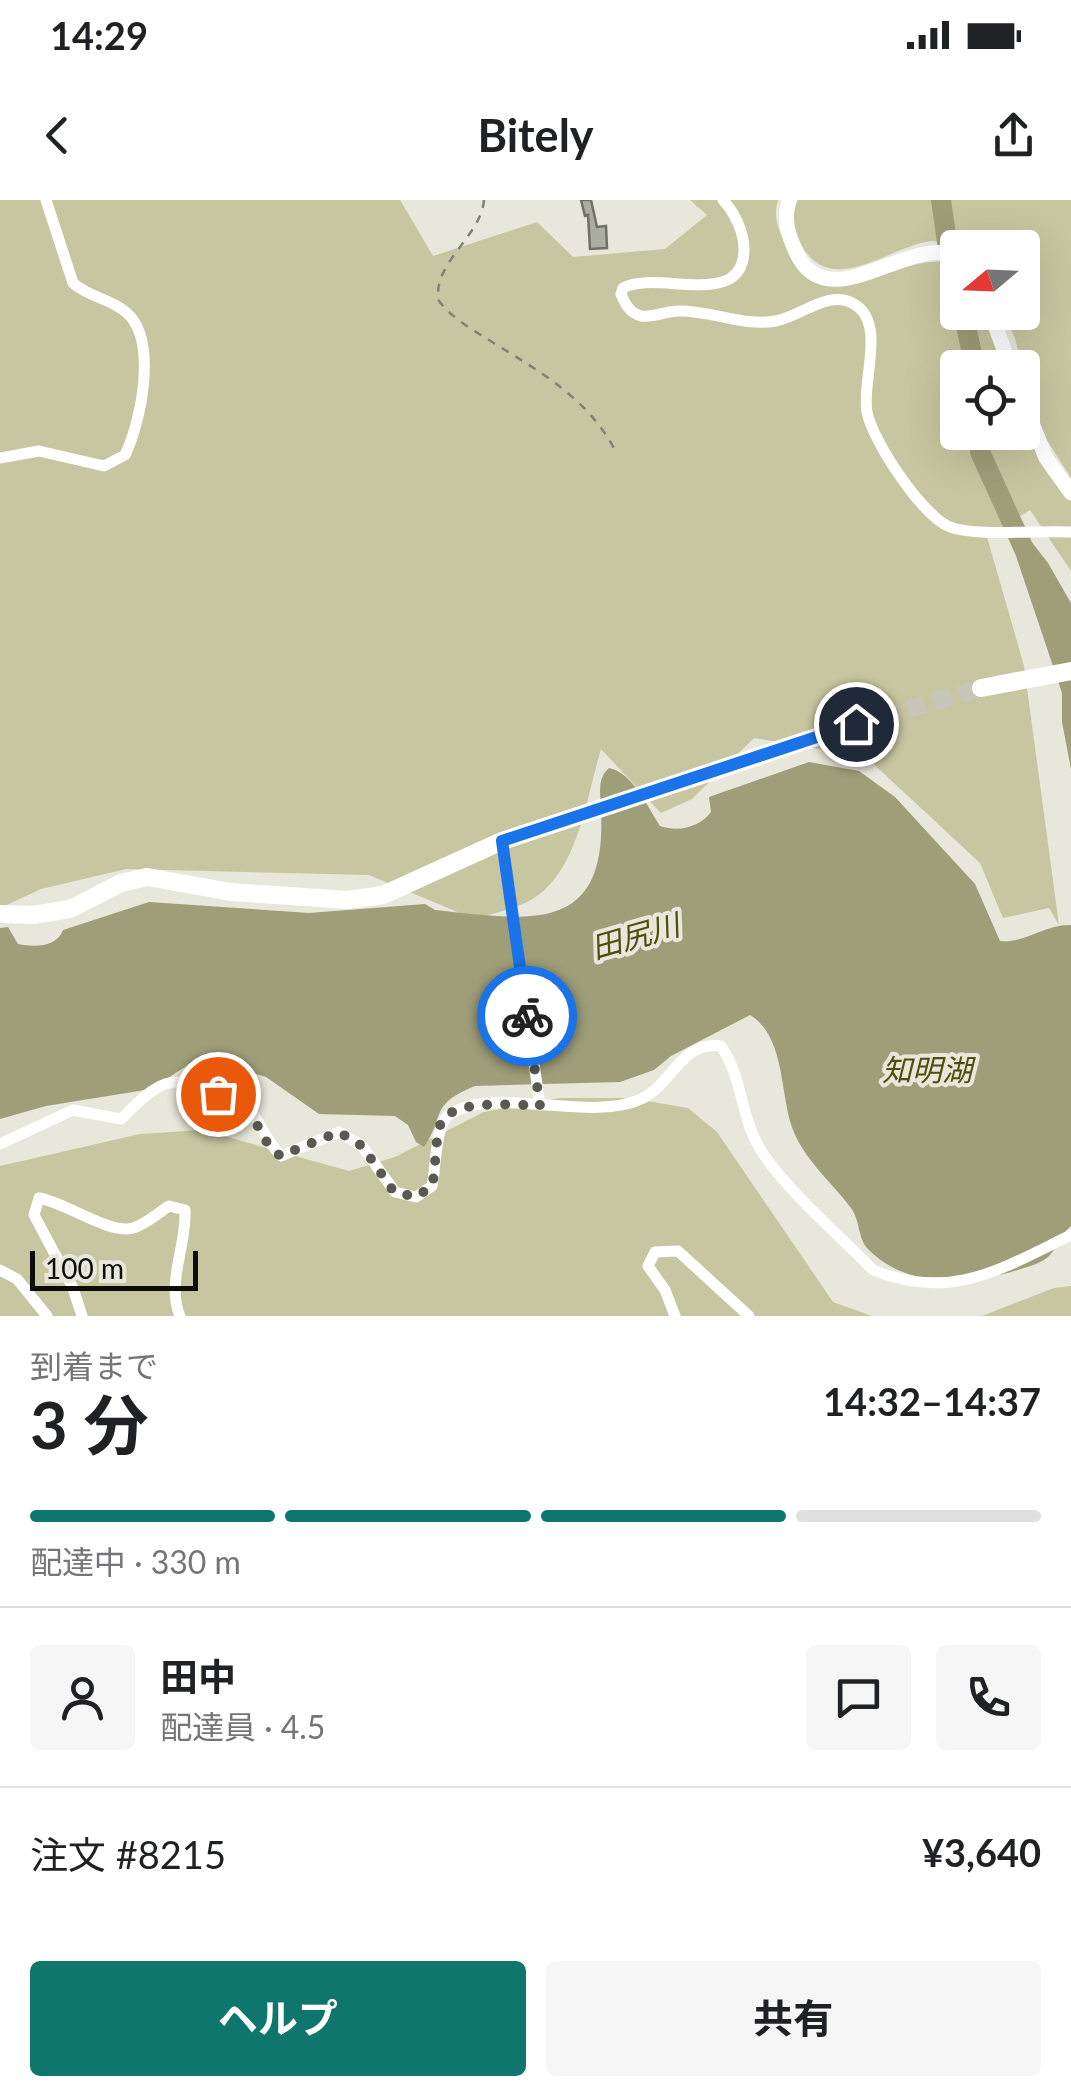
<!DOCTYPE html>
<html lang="ja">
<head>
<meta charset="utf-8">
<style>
  body { margin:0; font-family:Lato,"Noto Sans JP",sans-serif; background:#f6f6f6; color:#202124; height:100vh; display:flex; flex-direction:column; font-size:38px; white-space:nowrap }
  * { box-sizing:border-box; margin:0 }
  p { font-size:32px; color:#757577 }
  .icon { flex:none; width:55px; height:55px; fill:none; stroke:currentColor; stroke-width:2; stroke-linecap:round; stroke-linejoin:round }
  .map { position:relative; height:1116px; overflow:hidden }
  .panel { display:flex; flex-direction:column; background:#fff; flex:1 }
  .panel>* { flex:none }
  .needle { width:65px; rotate:251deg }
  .tools { position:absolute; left:940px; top:30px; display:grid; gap:20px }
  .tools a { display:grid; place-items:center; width:100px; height:100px; border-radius:10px; background:#fff; box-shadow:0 10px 40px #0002; font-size:50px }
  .scale { position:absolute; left:30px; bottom:25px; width:168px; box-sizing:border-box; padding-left:10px; border:5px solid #0c0c08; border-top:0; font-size:28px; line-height:35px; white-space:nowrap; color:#0c0c08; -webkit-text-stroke:8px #e7e7db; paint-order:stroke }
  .pin { position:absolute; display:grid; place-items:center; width:85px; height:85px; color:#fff; margin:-42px; border:5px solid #fff; border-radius:50%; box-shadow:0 2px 10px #0007 }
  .courier { position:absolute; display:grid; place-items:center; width:100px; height:100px; margin:-50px; border:8px solid #1a73e8; border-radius:50%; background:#fff; color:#222; box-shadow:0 2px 12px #0007 }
  .head em { font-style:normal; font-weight:700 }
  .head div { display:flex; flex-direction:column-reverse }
  .head { display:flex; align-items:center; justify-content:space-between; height:170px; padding:0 30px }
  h1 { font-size:65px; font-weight:700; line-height:75px }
  .bar { display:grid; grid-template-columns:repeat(4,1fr); gap:15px 10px; align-content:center; height:120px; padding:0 30px }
  .bar i { height:12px; border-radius:8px; background:#e0e0e0 }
  .bar .active { background:#0f766e }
  .bar p { grid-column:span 4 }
  .line { display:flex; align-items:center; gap:25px; padding:0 30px; border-top:2px solid #e0e0e0 }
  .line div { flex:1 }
  .round { display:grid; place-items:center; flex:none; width:105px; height:105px; border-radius:10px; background:#f6f6f6 }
  .button { display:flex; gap:20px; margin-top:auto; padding:20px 30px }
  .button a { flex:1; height:115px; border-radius:10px; background:#0f766e; color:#fff; font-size:40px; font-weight:700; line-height:115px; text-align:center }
  .button a+a { background:#f6f6f6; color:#202124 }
  .status { display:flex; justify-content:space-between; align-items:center; height:70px; padding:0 50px; background:#fff; direction:ltr }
  .status svg { height:28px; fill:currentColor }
  header { display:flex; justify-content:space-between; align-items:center; height:130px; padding:0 30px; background:#fff; font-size:45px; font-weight:700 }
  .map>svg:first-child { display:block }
  .green { fill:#c6c6a0 }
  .water { fill:#9e9e79 }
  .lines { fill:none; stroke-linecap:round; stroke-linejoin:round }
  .river { stroke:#9e9e79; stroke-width:20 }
  .building { fill:#acada1; stroke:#707065; stroke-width:2.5 }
  .secondary-tunnel { stroke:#c6c6bb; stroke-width:18; stroke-dasharray:18 9; stroke-linecap:butt }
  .path { stroke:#818179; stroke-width:2.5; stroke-dasharray:8 8; stroke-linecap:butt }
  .minor { stroke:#fff; stroke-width:11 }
  .tertiary { stroke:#fff; stroke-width:15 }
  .secondary { stroke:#fff; stroke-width:18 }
  .done { stroke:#595952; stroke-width:10; stroke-dasharray:0 18 }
  .route { stroke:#1a73e8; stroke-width:12 }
  .labels { text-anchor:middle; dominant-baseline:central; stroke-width:8; stroke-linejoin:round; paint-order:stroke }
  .water-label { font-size:30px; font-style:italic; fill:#4f4d0c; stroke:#e7e7db }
</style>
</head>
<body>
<div class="status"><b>14:29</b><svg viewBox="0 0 49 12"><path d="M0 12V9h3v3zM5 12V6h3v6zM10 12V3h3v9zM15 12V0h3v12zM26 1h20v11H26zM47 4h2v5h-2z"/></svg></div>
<header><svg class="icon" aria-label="back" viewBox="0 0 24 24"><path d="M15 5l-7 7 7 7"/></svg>Bitely<svg class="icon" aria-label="share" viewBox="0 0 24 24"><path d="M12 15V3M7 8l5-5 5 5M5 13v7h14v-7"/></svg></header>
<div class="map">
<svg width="1071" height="1116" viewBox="0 0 1071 1116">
  <rect width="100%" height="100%" fill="#e7e7db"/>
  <path class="green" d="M 0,0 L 400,0 L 433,56 L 537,22 L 573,57 L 665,49 L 707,15 L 690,0 L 778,0 C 772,20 780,33 789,51 C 825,130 897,47 955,64 L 958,112 L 987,113 L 1006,167 L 958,168 L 958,232 L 1022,232 L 1023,224 L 1035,249 L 1071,291 L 1071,371 L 1030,310 L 987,337 L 1024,466 L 1059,725 L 1049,708 L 1003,718 L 980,663 L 866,557 L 754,538 L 692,599 L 661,613 L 601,549 C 586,598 578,677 527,702 C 511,710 491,714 474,719 L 369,675 L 126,669 L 41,689 L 0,708 Z
    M 798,0 L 1071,0 L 1071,278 L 1036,223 L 1015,138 L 1003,113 L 1022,112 L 1022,48 C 1003,47 980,51 961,47 C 950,46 943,40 931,41 C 889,46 831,100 801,44 C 794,30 790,14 798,0 Z
    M 560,898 L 629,898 L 688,908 L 717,932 L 833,1102 L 872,1116 L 0,1116 L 0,966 L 140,934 L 202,930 L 349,971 L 395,957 L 484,912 Z
    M 1071,1086 L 1071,1116 L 982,1116 L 1054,1088 Z"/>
  <path class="water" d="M 1013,323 L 1020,327 L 1048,363 L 1071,403 L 1071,569 L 1062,522 L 1062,493 L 1011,341 Z
    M 809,562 L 859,571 L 895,597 L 975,684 L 1000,741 C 1024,744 1045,724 1071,725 L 1071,1026 C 1059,1036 1058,1047 1049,1056 C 1042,1063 1030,1066 1021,1069 C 973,1084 907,1090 868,1049 C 858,1039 860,1020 851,1008 C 831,981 803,959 792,927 C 780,893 785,836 750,815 L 671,856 L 654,870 L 620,882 L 475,886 C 428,905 446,916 424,947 L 416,942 L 408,925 L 395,916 L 319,914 L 266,877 L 215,861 L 191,863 L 151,889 L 46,906 L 0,919 L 0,728 L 8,727 L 18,744 C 34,747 56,748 63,730 L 149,702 L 309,713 L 425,704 L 435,710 C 529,720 607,736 601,612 C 601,596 596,579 609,568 C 633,573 647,606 660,626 C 678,632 699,628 711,612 L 709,597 Z"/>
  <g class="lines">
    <path class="river" d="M 941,0 L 948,49
      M 953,64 L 958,77
      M 963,112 L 975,168
      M 979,232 L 980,252 L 1024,349"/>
  </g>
  <path class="building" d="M 581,0 L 591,0 L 597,27 L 606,26 L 607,48 L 590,49 L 588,15 L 585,16 Z"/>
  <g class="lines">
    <path class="secondary-tunnel" d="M 856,524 L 981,488"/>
    <path class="path" d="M 484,0 C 481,37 431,64 439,101 C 452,118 471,129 489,140 C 540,172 589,198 617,254"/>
    <path class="minor" d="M 723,0 C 735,13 744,32 744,50 C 743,111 656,69 623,88 L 621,94 C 625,104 630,113 641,116 C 653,118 666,111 678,111 C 711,110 743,127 776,121 C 802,116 828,89 854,104 C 887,123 861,182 867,212 C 872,240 922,316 950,327 C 976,337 1040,330 1071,332
      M 0,258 L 39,251 L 104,266 L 125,255 C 141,222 158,141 127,113 C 112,99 88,97 73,83 L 46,0
      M 502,641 L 540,905
      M 0,944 L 73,910 L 121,919 C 156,885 168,870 215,893 C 225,897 243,902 250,910 C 261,924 266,940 281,956 L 339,932 L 362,946 L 395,992 L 416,997 L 432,986 C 436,968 435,923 450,914 C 496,885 590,923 641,899 C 673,884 680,841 721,846 C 744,879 740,922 764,955 C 788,991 841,1037 873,1070 C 951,1102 1001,1069 1071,1035
      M 0,1070 L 17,1079 L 47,1116
      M 82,1116 L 73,1088 L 34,1015 L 39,998 C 65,1002 110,1035 133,1028 C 145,1025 158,1013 169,1006 L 185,1010 C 187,1045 166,1083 180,1116
      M 675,1116 L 665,1090 L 648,1066 L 655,1052 L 678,1051 L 749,1116"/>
    <path class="tertiary" d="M 789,0 C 783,20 788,34 796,52 C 828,123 914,30 958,58
      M 990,112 L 1011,168
      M 1022,198 L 1046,258 L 1071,293"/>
    <path class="secondary" d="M 981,488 L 1071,471
      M 0,714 L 33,715 L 70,709 L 121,683 L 147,677 L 231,692 L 347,700 L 383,695 L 502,641 L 856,524"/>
  </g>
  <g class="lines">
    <path class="done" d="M 218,894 L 249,908 L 264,939 L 280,956 L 339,932 L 362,946 L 394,992 L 416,997 L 432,986 C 436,970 435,936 441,923 C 452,898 517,905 540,906 L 527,816"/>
    <path class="route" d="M 527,816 L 502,641 L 856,524"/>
  </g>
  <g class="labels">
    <g class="water-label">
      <text transform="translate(635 735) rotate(-16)">田尻川</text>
      <text x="927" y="869">知明湖</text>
    </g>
  </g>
</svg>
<div class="tools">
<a><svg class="needle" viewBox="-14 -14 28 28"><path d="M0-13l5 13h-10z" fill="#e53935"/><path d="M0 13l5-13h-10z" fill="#757577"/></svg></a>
<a><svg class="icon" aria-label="locate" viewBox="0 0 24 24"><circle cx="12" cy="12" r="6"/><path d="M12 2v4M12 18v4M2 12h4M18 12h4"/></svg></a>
</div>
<div class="scale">100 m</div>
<div class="pin" style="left:218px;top:894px;background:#ea580c"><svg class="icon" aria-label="bag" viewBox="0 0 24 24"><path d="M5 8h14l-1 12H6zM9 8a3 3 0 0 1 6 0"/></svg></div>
<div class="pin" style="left:856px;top:524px;background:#1f2937"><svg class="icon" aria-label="home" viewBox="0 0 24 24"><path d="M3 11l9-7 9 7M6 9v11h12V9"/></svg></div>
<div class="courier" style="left:527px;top:816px"><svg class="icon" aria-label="bike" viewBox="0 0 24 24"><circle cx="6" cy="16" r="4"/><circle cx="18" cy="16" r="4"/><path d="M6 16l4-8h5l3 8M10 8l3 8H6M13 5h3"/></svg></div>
</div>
<section class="panel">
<div class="head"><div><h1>3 分</h1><p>到着まで</p></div><em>14:32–14:37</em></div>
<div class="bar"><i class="active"></i><i class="active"></i><i class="active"></i><i></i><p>配達中 · 330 m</p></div>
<div class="line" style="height:180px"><a class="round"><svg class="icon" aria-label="person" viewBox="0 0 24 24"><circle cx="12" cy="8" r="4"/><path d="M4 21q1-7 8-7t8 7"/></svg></a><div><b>田中</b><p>配達員 · 4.5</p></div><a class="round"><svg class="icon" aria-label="chat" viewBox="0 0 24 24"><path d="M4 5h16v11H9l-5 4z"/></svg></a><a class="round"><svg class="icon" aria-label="phone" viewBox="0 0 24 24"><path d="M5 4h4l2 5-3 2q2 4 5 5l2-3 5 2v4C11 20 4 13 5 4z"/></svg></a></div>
<div class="line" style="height:130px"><div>注文 #8215</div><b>¥3,640</b></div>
<div class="button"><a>ヘルプ</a><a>共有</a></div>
</section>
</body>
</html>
